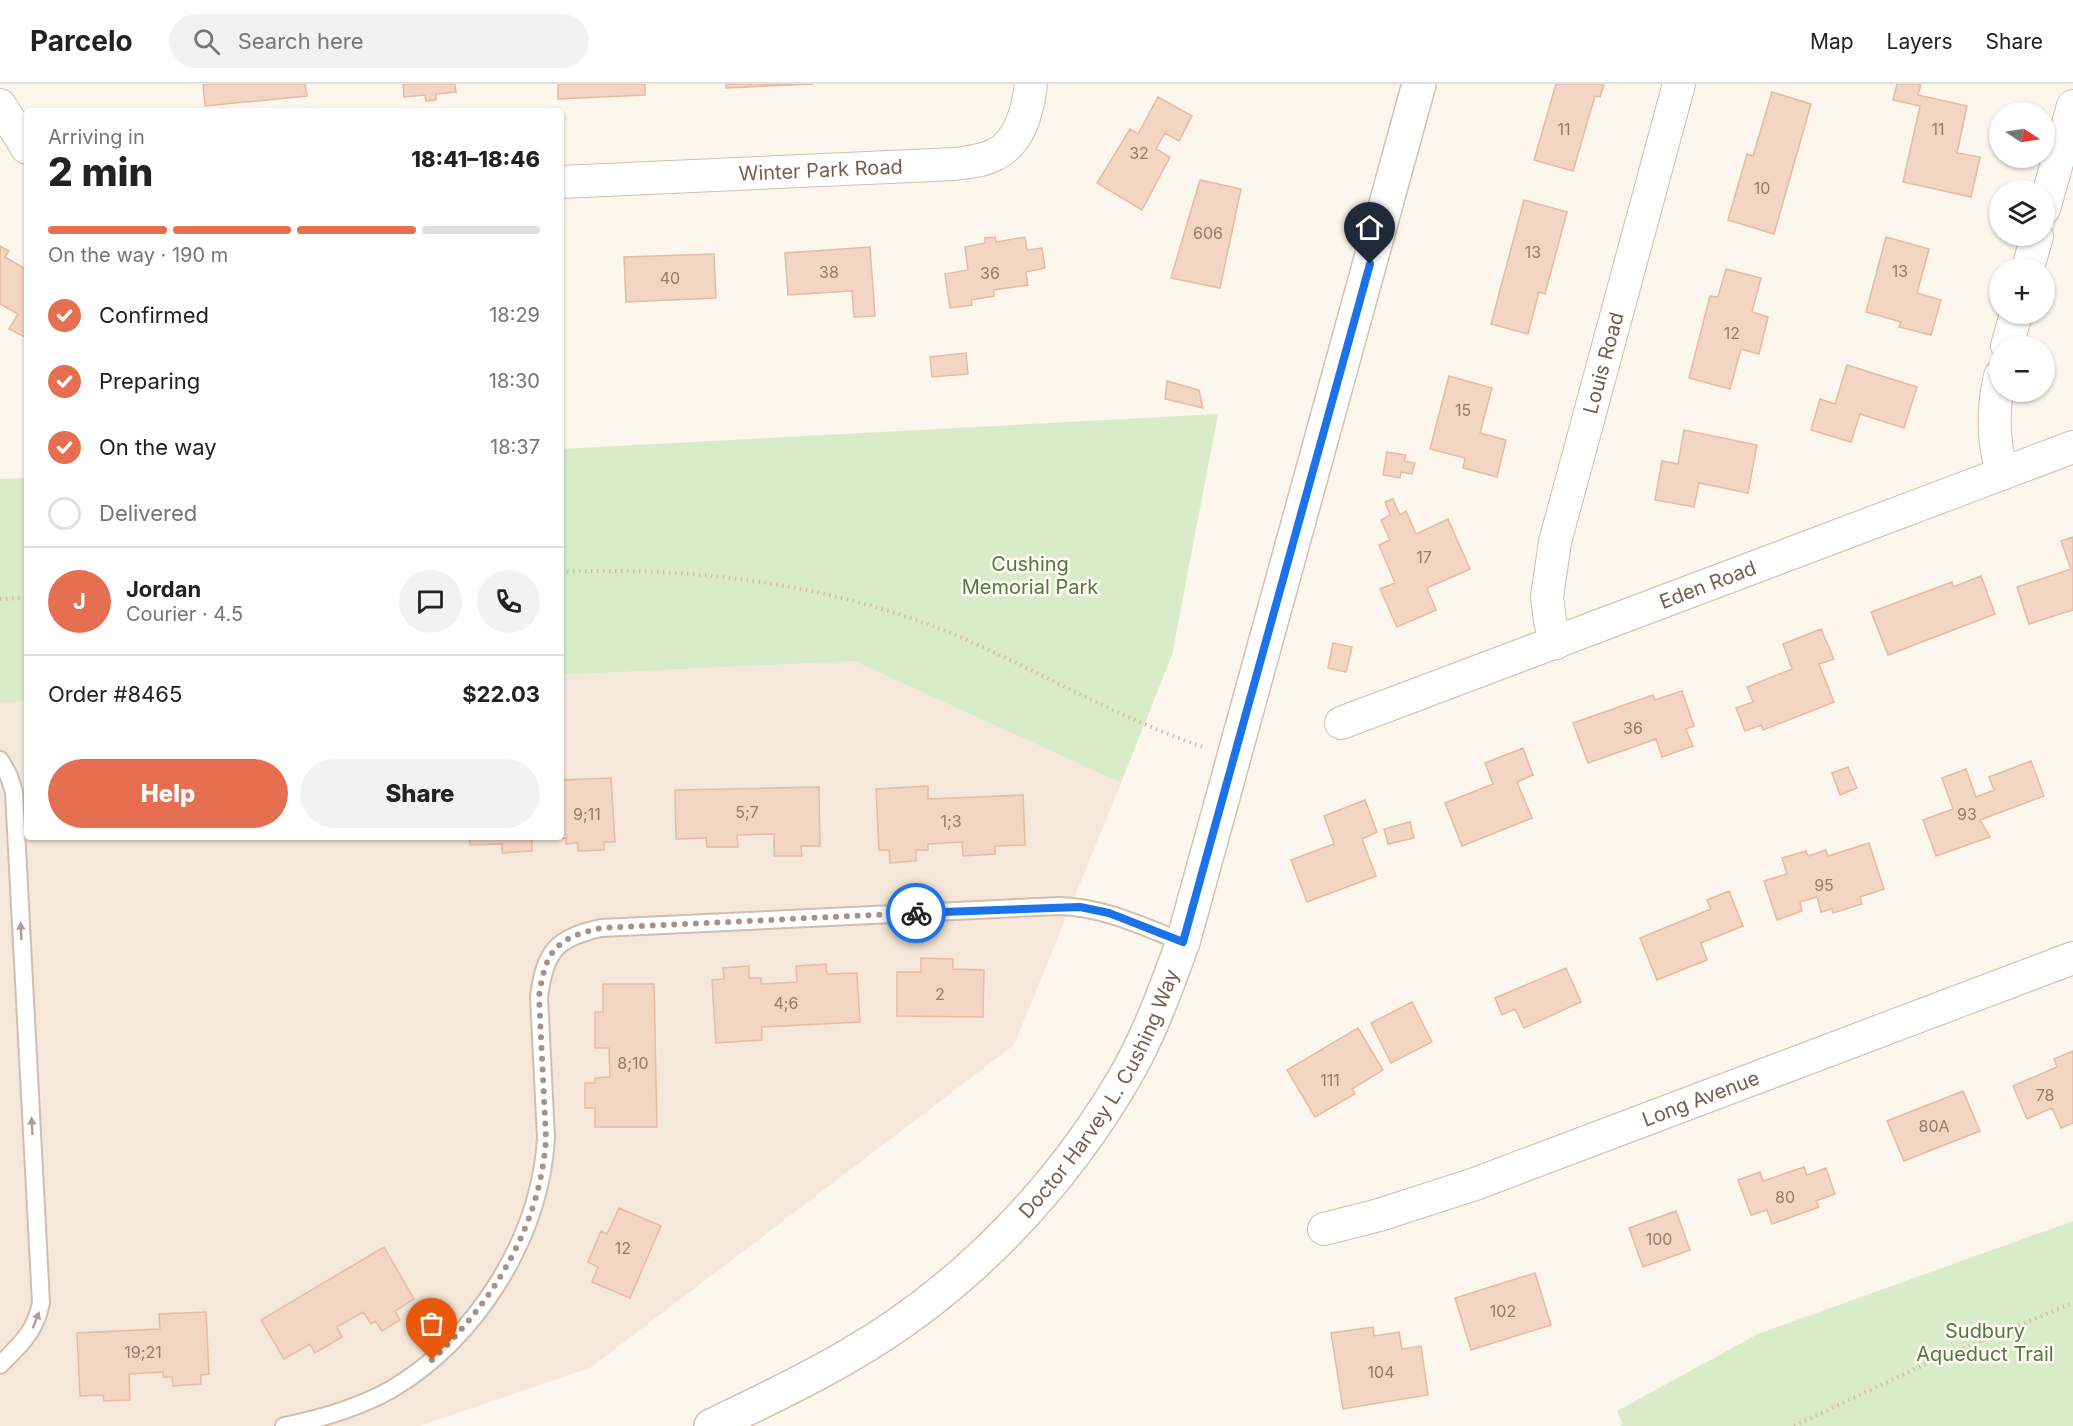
<!DOCTYPE html>
<html lang="en">
<head>
<meta charset="utf-8">
<style>
  body { margin:0; font-family:Inter,sans-serif; background:#f2f2f2; color:#222; height:100vh; display:flex; flex-direction:column; font-size:22px; white-space:nowrap }
  * { box-sizing:border-box; margin:0 }
  p { font-size:20px; color:#767676 }
  .icon { flex:none; width:33px; height:33px; fill:none; stroke:currentColor; stroke-width:2; stroke-linecap:round; stroke-linejoin:round }
  .map { position:relative; flex:1; overflow:hidden }
  .side { position:absolute; left:24px; top:24px; width:540px; height:732px; display:flex; flex-direction:column; background:#fff; border-radius:6px; box-shadow:0 2px 4px #0004 }
  .side>* { flex:none }
  .needle { width:39px; rotate:102deg }
  .buttons { position:absolute; left:1989px; top:18px; display:grid; gap:12px }
  .buttons a { display:grid; place-items:center; width:66px; height:66px; border-radius:50%; background:#fff; box-shadow:0 2px 4px #0004; font-size:30px }
  .pin { position:absolute; display:grid; place-items:center; width:51px; height:51px; color:#fff; margin:-62px -26px; border-radius:50% 50% 50% 0; rotate:-45deg; box-shadow:0 0 6px #0007 }
  .pin .icon { rotate:45deg }
  .courier { position:absolute; display:grid; place-items:center; width:60px; height:60px; margin:-30px; border:4px solid #1a73e8; border-radius:50%; background:#fff; color:#222; box-shadow:0 2px 8px #0007 }
  .summary em { font-style:normal; font-weight:800 }
  .summary div { display:flex; flex-direction:column-reverse }
  .summary { display:flex; align-items:center; justify-content:space-between; height:102px; padding:0 24px }
  h1 { font-size:39px; font-weight:800; line-height:45px }
  .bar { display:grid; grid-template-columns:repeat(4,1fr); gap:9px 6px; align-content:center; height:72px; padding:0 24px }
  .bar i { height:8px; border-radius:4px; background:#e0e0e0 }
  .bar .current { background:#e76f51 }
  .bar p { grid-column:span 4 }
  .line { display:flex; align-items:center; gap:15px; padding:0 24px; border-top:2px solid #e0e0e0 }
  .line div { flex:1 }
  .round { display:grid; place-items:center; flex:none; width:63px; height:63px; border-radius:32px; background:#f2f2f2 }
  ol { padding:0 24px; list-style:none }
  li { display:flex; align-items:center; gap:18px; height:66px }
  li p { margin-inline-start:auto }
  li .icon { padding:6px; border-radius:50%; background:#e76f51; color:#fff; stroke-width:4 }
  li:last-child { color:#767676 }
  li i { width:33px; height:33px; border:3px solid #e0e0e0; border-radius:50% }
  .action { display:flex; gap:12px; margin-top:auto; padding:12px 24px }
  .action a { flex:1; height:69px; border-radius:36px; background:#e76f51; color:#fff; font-size:24px; font-weight:800; line-height:69px; text-align:center }
  .action a+a { background:#f2f2f2; color:#222 }
  header { display:flex; align-items:center; gap:36px; box-sizing:border-box; height:84px; padding:0 30px; background:#fff; border-bottom:2px solid #e0e0e0 }
  header strong { font-size:28px }
  nav { display:flex; gap:33px; margin-inline-start:auto; font-size:21px }
  .search { width:420px; height:54px; background:#f2f2f2; display:flex; align-items:center; gap:15px; box-sizing:border-box; padding:0 21px; border-radius:33px; color:#767676; font-size:22px }
  .map>svg:first-child { display:block }
  .residential { fill:#f5e8da }
  .green { fill:#d8ecc9 }
  .building { fill:#f3d5c3; stroke:#e6bba3; stroke-width:1.5 }
  .lines { fill:none; stroke-linecap:round; stroke-linejoin:round }
  .lane-casing { stroke:#d1beb0; stroke-width:20 }
  .street-casing { stroke:#d1beb0; stroke-width:34 }
  .secondary-casing { stroke:#d6c0b0; stroke-width:36 }
  .path { stroke:#d9b8a5; stroke-width:4; stroke-dasharray:1.5 4.5; stroke-linecap:butt }
  .lane { stroke:#fff; stroke-width:16 }
  .street { stroke:#fff; stroke-width:32 }
  .secondary { stroke:#fff; stroke-width:33 }
  .oneway { fill:#af9d94 }
  .done { stroke:#a89285; stroke-width:6; stroke-dasharray:0 10.8 }
  .route { stroke:#1a73e8; stroke-width:8 }
  .labels { text-anchor:middle; dominant-baseline:central; stroke-width:5; stroke-linejoin:round; paint-order:stroke }
  .number-label { font-size:16px; fill:#987a6a }
  .street-label { font-size:20px; fill:#7a5c4d; stroke:#fffaf3 }
  .park-label { font-size:20px; fill:#537a41; stroke:#fffaf3 }
</style>
</head>
<body>
<header>
<strong>Parcelo</strong>
<div class="search"><svg class="icon" aria-label="search" viewBox="0 0 24 24"><circle cx="10" cy="10" r="6"/><path d="M15 15l6 6"/></svg>Search here</div>
<nav><a>Map</a><a>Layers</a><a>Share</a></nav>
</header>
<div class="map">
<svg width="2073" height="1342" viewBox="0 0 2073 1342">
  <rect width="100%" height="100%" fill="#fdf6ec"/>
  <path class="residential" d="M 854,577 L 1121,699 L 1014,961 L 590,1284 L 419,1342 L 0,1342 L 0,619 L 27,617 L 27,753 L 561,753 L 561,591 Z"/>
  <path class="green" d="M 1218,330 L 1172,571 L 1121,699 L 854,577 L 561,591 L 561,365 Z
    M 27,394 L 27,617 L 0,619 L 0,395 Z
    M 2073,1137 L 2073,1342 L 1619,1342 L 1623,1340 L 1617,1327 L 1758,1250 Z"/>
  <path class="building" d="M 203,0 L 305,0 L 307,12 L 205,22 Z
    M 403,0 L 455,0 L 456,8 L 436,10 L 436,16 L 426,17 L 425,11 L 404,13 Z
    M 558,0 L 645,0 L 645,11 L 558,15 Z
    M 726,0 L 813,0 L 726,4 Z
    M 1556,0 L 1604,0 L 1600,13 L 1595,12 L 1573,87 L 1534,76 Z
    M 1897,0 L 1921,0 L 1918,11 L 1967,22 L 1957,69 L 1980,73 L 1971,113 L 1903,98 L 1920,22 L 1893,16 Z
    M 1772,8 L 1811,20 L 1774,150 L 1728,136 L 1747,70 L 1753,72 Z
    M 1158,13 L 1192,32 L 1179,57 L 1165,49 L 1156,65 L 1170,73 L 1142,126 L 1097,99 L 1130,45 L 1138,50 Z
    M 1200,96 L 1241,105 L 1220,204 L 1171,194 Z
    M 1524,116 L 1567,128 L 1545,210 L 1539,208 L 1528,250 L 1491,240 Z
    M 995,153 L 996,158 L 1025,153 L 1027,166 L 1042,164 L 1045,184 L 1026,188 L 1028,201 L 994,206 L 994,212 L 971,216 L 972,221 L 950,224 L 945,190 L 968,186 L 965,163 L 985,159 L 985,154 Z
    M 1886,153 L 1929,165 L 1917,209 L 1941,216 L 1931,251 L 1899,243 L 1901,238 L 1866,228 Z
    M 0,162 L 9,167 L 5,173 L 27,186 L 27,254 L 9,245 L 18,230 L 0,220 Z
    M 870,163 L 875,232 L 854,233 L 852,207 L 788,211 L 785,169 Z
    M 714,170 L 716,214 L 626,218 L 624,173 Z
    M 1726,185 L 1761,194 L 1752,228 L 1768,233 L 1759,270 L 1741,265 L 1730,305 L 1689,294 L 1710,212 L 1718,213 Z
    M 966,269 L 968,290 L 932,293 L 930,273 Z
    M 1847,281 L 1917,303 L 1904,344 L 1860,330 L 1851,358 L 1811,346 L 1820,315 L 1835,320 Z
    M 1449,292 L 1492,304 L 1480,349 L 1506,356 L 1497,393 L 1463,384 L 1465,374 L 1430,365 Z
    M 1167,297 L 1199,306 L 1203,324 L 1165,315 Z
    M 1684,346 L 1757,361 L 1748,409 L 1699,399 L 1694,423 L 1655,416 L 1662,377 L 1678,380 Z
    M 1387,368 L 1406,371 L 1404,377 L 1415,379 L 1412,390 L 1401,388 L 1400,394 L 1383,391 Z
    M 1393,415 L 1400,431 L 1406,427 L 1416,450 L 1448,435 L 1470,485 L 1427,504 L 1436,526 L 1397,543 L 1380,505 L 1395,499 L 1379,461 L 1390,456 L 1381,436 L 1390,431 L 1385,418 Z
    M 2073,453 L 2073,526 L 2029,540 L 2017,503 L 2071,485 L 2061,457 Z
    M 1981,492 L 1995,530 L 1888,571 L 1871,528 L 1952,498 L 1953,503 Z
    M 1821,545 L 1834,575 L 1819,580 L 1834,618 L 1763,646 L 1761,641 L 1745,647 L 1736,624 L 1753,618 L 1747,603 L 1792,585 L 1783,560 Z
    M 1333,559 L 1352,563 L 1346,588 L 1328,584 Z
    M 1682,607 L 1694,642 L 1686,645 L 1693,662 L 1662,673 L 1656,655 L 1588,679 L 1573,639 L 1653,611 L 1655,616 Z
    M 1523,664 L 1533,691 L 1517,698 L 1532,734 L 1462,762 L 1445,719 L 1493,700 L 1485,679 Z
    M 2031,677 L 2044,712 L 1980,736 L 1990,753 L 1936,772 L 1923,736 L 1953,725 L 1942,694 L 1966,685 L 1976,713 L 1994,706 L 1989,693 Z
    M 1848,683 L 1857,704 L 1840,711 L 1832,689 Z
    M 611,694 L 615,758 L 604,758 L 604,766 L 578,767 L 578,759 L 566,760 L 566,754 L 532,755 L 532,767 L 502,769 L 502,760 L 470,761 L 470,753 L 561,753 L 563,696 Z
    M 928,702 L 928,715 L 1023,711 L 1025,761 L 995,762 L 995,770 L 963,772 L 962,758 L 928,760 L 928,766 L 916,766 L 916,777 L 890,779 L 889,766 L 879,766 L 876,705 Z
    M 819,703 L 820,762 L 801,762 L 802,772 L 774,772 L 774,750 L 737,751 L 738,763 L 707,763 L 706,754 L 676,755 L 675,706 Z
    M 1365,716 L 1377,748 L 1362,755 L 1376,792 L 1307,818 L 1291,776 L 1334,760 L 1324,732 Z
    M 1410,738 L 1414,754 L 1388,760 L 1384,745 Z
    M 1869,759 L 1884,805 L 1860,813 L 1862,820 L 1833,829 L 1832,825 L 1821,828 L 1817,813 L 1800,818 L 1802,827 L 1777,836 L 1764,797 L 1787,790 L 1782,774 L 1806,767 L 1808,772 L 1826,766 L 1828,772 Z
    M 1729,807 L 1743,842 L 1701,859 L 1707,876 L 1657,896 L 1640,854 L 1711,825 L 1707,816 Z
    M 921,874 L 953,875 L 953,885 L 984,886 L 983,933 L 897,932 L 897,888 L 921,888 Z
    M 826,880 L 827,890 L 857,889 L 860,938 L 762,943 L 762,956 L 716,959 L 712,896 L 724,895 L 723,884 L 749,882 L 749,894 L 761,894 L 761,900 L 797,898 L 796,882 Z
    M 1566,884 L 1581,918 L 1524,944 L 1515,925 L 1502,931 L 1495,914 Z
    M 603,900 L 654,900 L 657,1043 L 595,1043 L 595,1024 L 585,1024 L 585,999 L 595,999 L 595,994 L 610,993 L 609,964 L 595,964 L 595,928 L 603,928 Z
    M 1412,918 L 1432,958 L 1391,979 L 1371,939 Z
    M 1358,944 L 1383,986 L 1352,1005 L 1355,1010 L 1315,1033 L 1287,986 Z
    M 2073,967 L 2073,1039 L 2061,1044 L 2052,1024 L 2027,1035 L 2013,1002 L 2057,983 L 2054,975 Z
    M 1963,1007 L 1980,1047 L 1904,1077 L 1887,1037 Z
    M 1804,1083 L 1807,1091 L 1826,1084 L 1835,1110 L 1816,1117 L 1819,1123 L 1772,1140 L 1767,1126 L 1751,1131 L 1738,1096 L 1760,1088 L 1763,1097 Z
    M 619,1124 L 661,1142 L 630,1214 L 592,1198 L 598,1183 L 588,1178 L 601,1147 L 607,1150 Z
    M 1676,1127 L 1690,1166 L 1643,1183 L 1629,1144 Z
    M 384,1163 L 414,1215 L 395,1227 L 400,1236 L 382,1247 L 375,1237 L 371,1240 L 363,1228 L 337,1243 L 342,1253 L 315,1269 L 310,1260 L 284,1275 L 261,1236 Z
    M 1535,1189 L 1551,1241 L 1471,1266 L 1455,1214 Z
    M 206,1228 L 209,1290 L 201,1291 L 201,1300 L 173,1302 L 172,1293 L 163,1293 L 163,1288 L 129,1290 L 130,1316 L 104,1317 L 103,1311 L 80,1312 L 77,1249 L 160,1245 L 159,1230 Z
    M 1373,1243 L 1374,1252 L 1399,1248 L 1402,1265 L 1421,1262 L 1428,1311 L 1343,1325 L 1331,1249 Z"/>
  <g class="lines">
    <g class="lane-casing">
      <path id="lane" d="M 0,676 L 9,692 L 14,708 L 41,1219 C 35,1248 21,1260 0,1281
        M 284,1342 C 320,1335 360,1323 392,1305 C 477,1254 540,1154 546,1054 L 539,913 C 545,867 556,854 601,844 L 1059,822 C 1103,823 1142,842 1183,858"/>
    </g>
    <g class="street-casing">
      <g id="street">
        <path d="M 0,21 L 27,64"/>
        <path id="s1" d="M 561,98 L 955,80 C 968,78 984,77 996,70 C 1021,57 1028,25 1031,0"/>
        <path d="M 2044,125 L 2073,22"/>
        <path d="M 2028,184 L 2037,152"/>
        <path d="M 2007,262 L 2016,230"/>
        <path d="M 2000,292 C 1992,327 1993,355 2002,390"/>
        <path id="s2" d="M 1556,559 L 1550,537 L 1547,513 L 1555,458 L 1679,0"/>
        <path id="s3" d="M 1341,639 L 2073,363"/>
        <path id="s4" d="M 1324,1145 L 1379,1131 L 1475,1100 L 2073,874"/>
      </g>
    </g>
    <g class="secondary-casing">
      <g id="secondary">
        <path id="s5" d="M 711,1342 C 757,1320 804,1298 848,1272 C 965,1205 1064,1101 1130,984 C 1152,944 1167,901 1183,858 L 1419,0"/>
      </g>
    </g>
    <path class="path" d="M 561,488 C 697,482 841,501 967,556 C 1046,591 1121,635 1203,663
      M 0,515 L 27,514
      M 1794,1342 L 1930,1278 L 2073,1219"/>
    <use href="#lane" class="lane"/>
    <use href="#street" class="street"/>
    <use href="#secondary" class="secondary"/>
  </g>
  <defs><path id="oneway-solid" d="M-6-.8H1V-3.2L6.5 0L1 3.2V.8H-6Z" transform="scale(1.5)"/></defs>
  <g class="oneway">
    <use href="#oneway-solid" transform="translate(21 847) rotate(-93)"/>
    <use href="#oneway-solid" transform="translate(32 1042) rotate(-93)"/>
    <use href="#oneway-solid" transform="translate(36 1236) rotate(-69)"/>
  </g>
  <g class="lines">
    <path class="done" d="M 432,1276 C 494,1217 541,1140 546,1054 L 539,913 C 545,867 556,854 601,844 L 916,829"/>
    <path class="route" d="M 916,829 L 1080,823 L 1109,829 L 1183,858 L 1370,180"/>
  </g>
  <g class="labels">
    <g class="number-label">
      <text x="1564" y="45">11</text>
      <text x="1938" y="45">11</text>
      <text x="1139" y="69">32</text>
      <text x="1762" y="104">10</text>
      <text x="1208" y="149">606</text>
      <text x="1533" y="168">13</text>
      <text x="1900" y="187">13</text>
      <text x="829" y="188">38</text>
      <text x="990" y="189">36</text>
      <text x="670" y="194">40</text>
      <text x="1732" y="249">12</text>
      <text x="1463" y="326">15</text>
      <text x="1424" y="473">17</text>
      <text x="1633" y="644">36</text>
      <text x="747" y="728">5;7</text>
      <text x="587" y="730">9;11</text>
      <text x="1967" y="730">93</text>
      <text x="951" y="737">1;3</text>
      <text x="1824" y="801">95</text>
      <text x="940" y="910">2</text>
      <text x="786" y="919">4;6</text>
      <text x="633" y="979">8;10</text>
      <text x="1330" y="996">111</text>
      <text x="2045" y="1011">78</text>
      <text x="1934" y="1042">80A</text>
      <text x="1785" y="1113">80</text>
      <text x="1659" y="1155">100</text>
      <text x="623" y="1164">12</text>
      <text x="1503" y="1227">102</text>
      <text x="143" y="1268">19;21</text>
      <text x="1381" y="1288">104</text>
    </g>
    <g class="street-label">
      <text stroke="none"><textPath href="#s1" startOffset="260">Winter Park Road</textPath></text>
      <text stroke="none"><textPath href="#s2" startOffset="288">Louis Road</textPath></text>
      <text stroke="none"><textPath href="#s3" startOffset="392">Eden Road</textPath></text>
      <text stroke="none"><textPath href="#s5" startOffset="524">Doctor Harvey L. Cushing Way</textPath></text>
      <text stroke="none"><textPath href="#s4" startOffset="399">Long Avenue</textPath></text>
    </g>
    <g class="park-label">
      <text x="1030" y="480">Cushing<tspan x="1030" dy="23">Memorial Park</tspan></text>
      <text x="1985" y="1247">Sudbury<tspan x="1985" dy="23">Aqueduct Trail</tspan></text>
    </g>
  </g>
</svg>
<div class="buttons">
<a><svg class="needle" viewBox="-14 -14 28 28"><path d="M0-13l5 13h-10z" fill="#e53935"/><path d="M0 13l5-13h-10z" fill="#767676"/></svg></a>
<a><svg class="icon" aria-label="layers" viewBox="0 0 24 24"><path d="M12 4l9 5-9 5-9-5zM3 14l9 5 9-5"/></svg></a>
<a>+</a>
<a>−</a>
</div>
<div class="pin" style="left:432px;top:1276px;background:#ea580c"><svg class="icon" aria-label="bag" viewBox="0 0 24 24"><path d="M5 8h14l-1 12H6zM9 8a3 3 0 0 1 6 0"/></svg></div>
<div class="pin" style="left:1370px;top:180px;background:#1f2937"><svg class="icon" aria-label="home" viewBox="0 0 24 24"><path d="M3 11l9-7 9 7M6 9v11h12V9"/></svg></div>
<div class="courier" style="left:916px;top:829px"><svg class="icon" aria-label="bike" viewBox="0 0 24 24"><circle cx="6" cy="16" r="4"/><circle cx="18" cy="16" r="4"/><path d="M6 16l4-8h5l3 8M10 8l3 8H6M13 5h3"/></svg></div>
<section class="side">
<div class="summary"><div><h1>2 min</h1><p>Arriving in</p></div><em>18:41–18:46</em></div>
<div class="bar"><i class="current"></i><i class="current"></i><i class="current"></i><i></i><p>On the way · 190 m</p></div>
<ol>
<li><svg class="icon" aria-label="check" viewBox="0 0 24 24"><path d="M5 12l5 5 9-10"/></svg>Confirmed<p>18:29</p></li>
<li><svg class="icon" aria-label="check" viewBox="0 0 24 24"><path d="M5 12l5 5 9-10"/></svg>Preparing<p>18:30</p></li>
<li><svg class="icon" aria-label="check" viewBox="0 0 24 24"><path d="M5 12l5 5 9-10"/></svg>On the way<p>18:37</p></li>
<li><i></i>Delivered</li>
</ol>
<div class="line" style="height:108px"><b class="round" style="background:#e76f51;color:#fff">J</b><div><b>Jordan</b><p>Courier · 4.5</p></div><a class="round"><svg class="icon" aria-label="chat" viewBox="0 0 24 24"><path d="M4 5h16v11H9l-5 4z"/></svg></a><a class="round"><svg class="icon" aria-label="phone" viewBox="0 0 24 24"><path d="M5 4h4l2 5-3 2q2 4 5 5l2-3 5 2v4C11 20 4 13 5 4z"/></svg></a></div>
<div class="line" style="height:78px"><div>Order #8465</div><b>$22.03</b></div>
<div class="action"><a>Help</a><a>Share</a></div>
</section>
</div>
</body>
</html>
